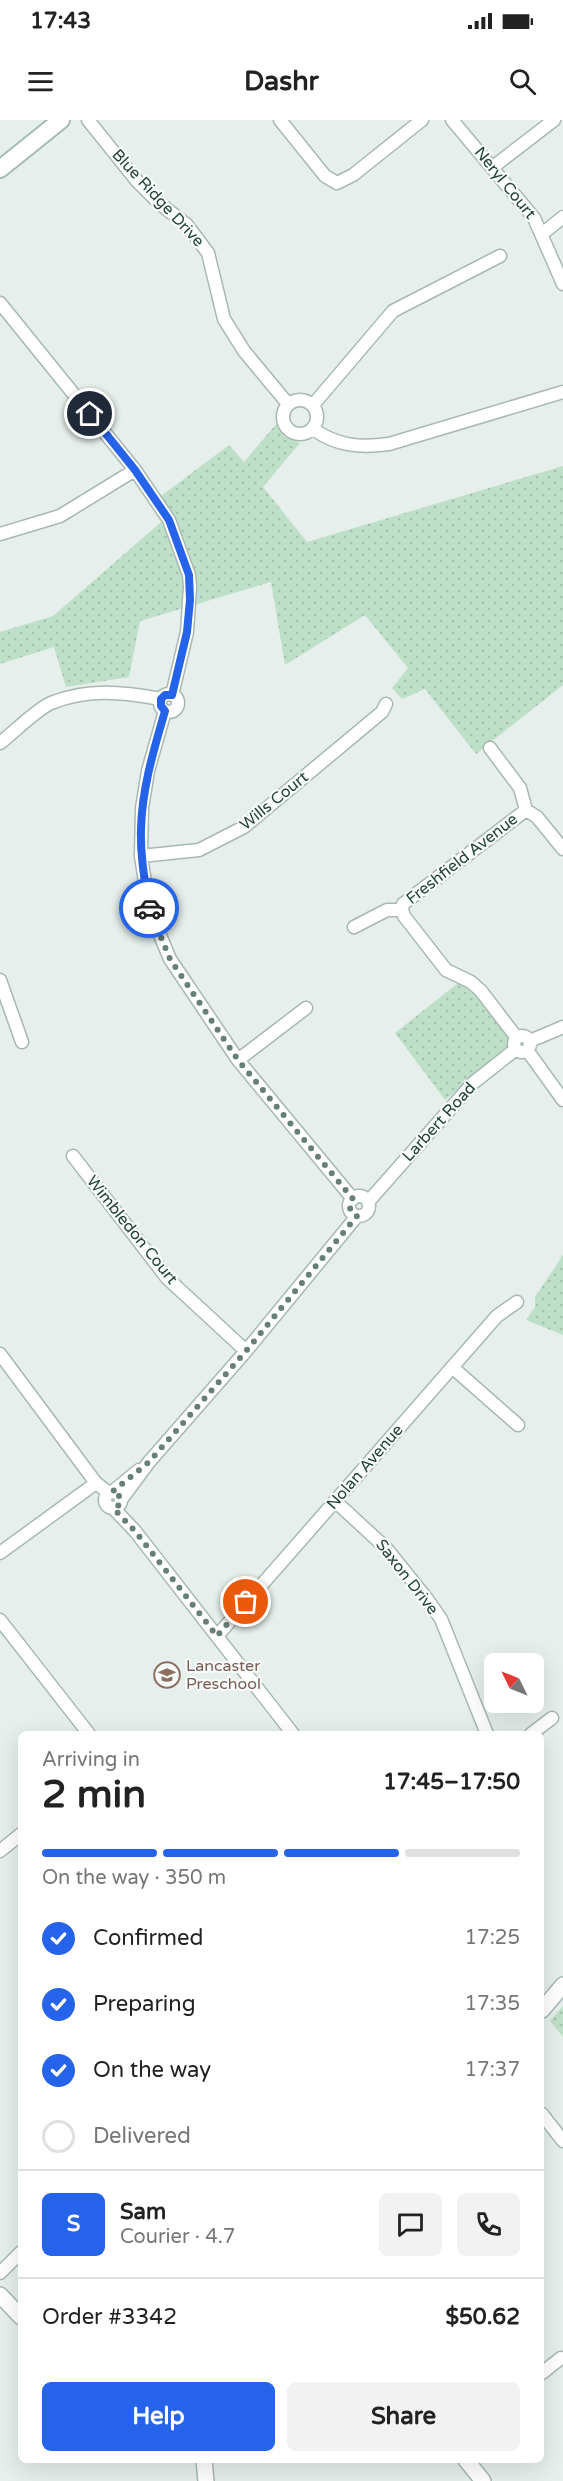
<!DOCTYPE html>
<html lang="en">
<head>
<meta charset="utf-8">
<style>
  body { margin:0; font-family:"Varela Round",sans-serif; background:#f2f2f2; color:#222; height:100vh; display:flex; flex-direction:column; font-size:22px; white-space:nowrap }
  * { box-sizing:border-box; margin:0 }
  p { font-size:20px; color:#767676 }
  .icon { flex:none; width:33px; height:33px; fill:none; stroke:currentColor; stroke-width:2; stroke-linecap:round; stroke-linejoin:round }
  .map { position:relative; flex:1; overflow:hidden }
  .details { position:absolute; left:18px; top:1611px; width:526px; height:732px; display:flex; flex-direction:column; background:#fff; border-radius:9px; box-shadow:0 6px 24px #0002 }
  .details>* { flex:none }
  .needle { width:39px; rotate:313deg }
  .fabs { position:absolute; left:484px; top:1533px; display:grid; gap:12px }
  .fabs a { display:grid; place-items:center; width:60px; height:60px; border-radius:9px; background:#fff; box-shadow:0 6px 24px #0002; font-size:30px }
  .pin { position:absolute; display:grid; place-items:center; width:51px; height:51px; color:#fff; margin:-26px; border:3px solid #fff; border-radius:50%; box-shadow:0 2px 6px #0007 }
  .courier { position:absolute; display:grid; place-items:center; width:60px; height:60px; margin:-30px; border:4px solid #2563eb; border-radius:50%; background:#fff; color:#222; box-shadow:0 2px 8px #0007 }
  .head em { font-style:normal; font-weight:700 }
  .head div { display:flex; flex-direction:column-reverse }
  .head { display:flex; align-items:center; justify-content:space-between; height:102px; padding:0 24px }
  h1 { font-size:39px; font-weight:700; line-height:45px }
  .bar { display:grid; grid-template-columns:repeat(4,1fr); gap:9px 6px; align-content:center; height:72px; padding:0 24px }
  .bar i { height:8px; border-radius:4px; background:#e0e0e0 }
  .bar .active { background:#2563eb }
  .bar p { grid-column:span 4 }
  .line { display:flex; align-items:center; gap:15px; padding:0 24px; border-top:2px solid #e0e0e0 }
  .line div { flex:1 }
  .round { display:grid; place-items:center; flex:none; width:63px; height:63px; border-radius:9px; background:#f2f2f2 }
  ol { padding:0 24px; list-style:none }
  li { display:flex; align-items:center; gap:18px; height:66px }
  li p { margin-inline-start:auto }
  li .icon { padding:6px; border-radius:50%; background:#2563eb; color:#fff; stroke-width:4 }
  li:last-child { color:#767676 }
  li i { width:33px; height:33px; border:3px solid #e0e0e0; border-radius:50% }
  .button { display:flex; gap:12px; margin-top:auto; padding:12px 24px }
  .button a { flex:1; height:69px; border-radius:9px; background:#2563eb; color:#fff; font-size:24px; font-weight:700; line-height:69px; text-align:center }
  .button a+a { background:#f2f2f2; color:#222 }
  .status { display:flex; justify-content:space-between; align-items:center; height:42px; padding:0 30px; background:#fff; direction:ltr }
  .status svg { height:16px; fill:currentColor }
  header { display:flex; justify-content:space-between; align-items:center; height:78px; padding:0 24px; background:#fff; font-size:27px; font-weight:700 }
  .map>svg:first-child { display:block }
  .park { fill:url(#park-dots) }
  .lines { fill:none; stroke-linecap:round; stroke-linejoin:round }
  .minor-casing { stroke:#a8b8b2; stroke-width:15 }
  .tertiary-casing { stroke:#a8b8b2; stroke-width:18 }
  .secondary-casing { stroke:#a4bbb3; stroke-width:20 }
  .minor { stroke:#fff; stroke-width:12 }
  .tertiary { stroke:#fff; stroke-width:15 }
  .secondary { stroke:#fff; stroke-width:16 }
  .done { stroke:#687f78; stroke-width:6; stroke-dasharray:0 10.8 }
  .route { stroke:#2563eb; stroke-width:8 }
  .labels { text-anchor:middle; dominant-baseline:central; stroke-width:4.5; stroke-linejoin:round; paint-order:stroke }
  .street-label { font-size:16px; fill:#24423a; stroke:#f7fbf9 }
  .education-label { font-size:16px; fill:#785e54; stroke:#f7fbf9; text-anchor:start }
</style>
</head>
<body>
<div class="status"><b>17:43</b><svg viewBox="0 0 49 12"><path d="M0 12V9h3v3zM5 12V6h3v6zM10 12V3h3v9zM15 12V0h3v12zM26 1h20v11H26zM47 4h2v5h-2z"/></svg></div>
<header><svg class="icon" aria-label="menu" viewBox="0 0 24 24"><path d="M4 6h16M4 12h16M4 18h16"/></svg>Dashr<svg class="icon" aria-label="search" viewBox="0 0 24 24"><circle cx="10" cy="10" r="6"/><path d="M15 15l6 6"/></svg></header>
<div class="map">
<svg width="563" height="2361" viewBox="0 0 563 2361">
  <defs>
    <pattern id="park-dots" width="8" height="8" patternUnits="userSpaceOnUse" patternTransform="scale(1.5)"><rect width="8" height="8" fill="#bfe0c8"/><path d="M2 2h.1M6 6h.1" fill="none" stroke="#a4c1ad" stroke-width="1.8" stroke-linecap="round"/></pattern>
  </defs>
  <rect width="100%" height="100%" fill="#e6efeb"/>
  <path class="park" d="M 277,303 L 285,317 L 300,323 L 263,367 L 307,422 L 563,346 L 563,565 L 476,634 L 425,569 L 402,579 L 392,568 L 408,548 L 365,495 L 285,545 L 271,462 L 140,501 L 129,557 L 66,567 L 54,527 L 0,544 L 0,512 L 53,496 L 168,396 L 157,379 L 229,325 L 244,342 Z
    M 458,863 L 478,874 L 509,917 L 509,928 L 445,980 L 395,913 Z
    M 563,1135 L 563,1215 L 526,1200 L 535,1187 L 535,1177 Z
    M 563,1886 L 563,1917 L 550,1901 Z"/>
  <g class="lines">
    <g class="minor-casing">
      <path id="minor" d="M 88,0 L 137,61 L 159,83 L 187,105 L 208,133 L 224,199 L 244,231 L 288,284
        M 280,0 L 325,56 L 337,63 L 353,55 L 422,0
        M 452,0 L 534,98 L 563,164
        M 493,47 L 554,0
        M 542,114 L 563,97
        M 0,183 L 135,350 L 169,400 L 189,455 L 190,467 L 187,512 L 172,575
        M283 297a17 17 0 1 1 34 0a17 17 0 1 1-34 0Z
        M 313,285 L 393,191 L 500,136
        M 313,309 C 337,326 360,328 389,324 L 563,272
        M 0,414 L 60,396 L 135,350
        M160 583a9 9 0 1 1 18 0a9 9 0 1 1-18 0Z
        M 165,591 L 148,651 L 142,688 L 141,736 L 149,789 L 170,839 L 238,940 L 353,1079
        M 0,623 C 13,613 37,589 51,583 C 88,568 123,572 161,579
        M 490,628 L 520,668 L 526,690
        M 141,736 L 199,730 L 244,707 L 382,592 L 386,584
        M 354,807 L 387,790 L 402,790
        M 0,860 L 22,922
        M514 924a8 8 0 1 1 16 0a8 8 0 1 1-16 0Z
        M 517,918 L 481,871 L 471,862 L 446,850 L 404,796 L 402,790 L 403,784 L 526,690 L 537,697 L 563,729
        M 530,921 L 563,907
        M 527,930 L 563,980
        M 238,940 L 306,888
        M 73,1036 L 167,1158 L 246,1231
        M349 1086a10 10 0 1 1 20 0a10 10 0 1 1-20 0Z
        M 368,1082 L 473,963 L 516,929
        M 0,1234 L 96,1363 L 109,1373
        M 452,1247 L 518,1305
        M105 1380a8 8 0 1 1 16 0a8 8 0 1 1-16 0Z
        M 112,1372 L 139,1350
        M 121,1380 L 149,1342 L 246,1231 L 357,1096
        M 335,1381 L 386,1428 L 427,1479 L 441,1499 L 487,1614
        M 114,1389 L 135,1411 L 293,1614
        M 0,1433 L 96,1363
        M 0,1500 L 89,1614
        M 217,1516 L 497,1196 L 517,1182
        M 531,1614 L 552,1598
        M 0,1731 L 21,1714
        M 542,1994 L 563,2021
        M 0,2153 L 21,2132
        M 542,2253 L 561,2238"/>
    </g>
    <g class="tertiary-casing">
      <path id="tertiary" d="M 542,1890 L 563,1865
        M 0,2175 L 21,2197
        M 204,2340 L 206,2361
        M 466,2340 L 483,2361"/>
    </g>
    <g class="secondary-casing">
      <path id="secondary" d="M 0,49 L 61,0"/>
    </g>
    <use href="#minor" class="minor"/>
    <use href="#tertiary" class="tertiary"/>
    <use href="#secondary" class="secondary"/>
  </g>
  <g class="lines">
    <path class="done" d="M 149,788 L 170,839 L 238,940 L 353,1079 L 350,1089 L 357,1096 L 246,1231 L 149,1342 L 112,1372 L 118,1374 L 121,1380 L 119,1385 L 114,1389 L 135,1411 L 217,1516 L 246,1482"/>
    <path class="route" d="M 90,294 L 135,350 L 169,400 L 189,455 L 190,480 L 187,512 L 172,575 L 165,575 L 161,579 L 161,586 L 165,591 C 154,629 142,668 141,709 C 140,735 145,762 149,788"/>
  </g>
  <defs>
    <g id="school-ring" transform="scale(1.35)"><circle r="9.5" fill="#f7fbf9" stroke="#8d6e63" stroke-width="1.5"/><path d="M0-5L7-2L0 1L-7-2ZM-4 1L0 2.5L4 1V4Q0 6-4 4Z" fill="#8d6e63"/></g>
  </defs>
  <g fill-rule="evenodd">
    <use href="#school-ring" x="167" y="1555"/>
  </g>
  <g class="labels">
    <g class="street-label">
      <text transform="translate(505 63) rotate(51)">Neryl Court</text>
      <text transform="translate(158 78) rotate(47)">Blue Ridge Drive</text>
      <text transform="translate(274 681) rotate(-39)">Wills Court</text>
      <text transform="translate(462 739) rotate(-38)">Freshfield Avenue</text>
      <text transform="translate(439 1002) rotate(-48)">Larbert Road</text>
      <text transform="translate(132 1110) rotate(51)">Wimbledon Court</text>
      <text transform="translate(365 1347) rotate(-49)">Nolan Avenue</text>
      <text transform="translate(407 1457) rotate(52)">Saxon Drive</text>
    </g>
    <g class="education-label">
      <text x="186" y="1546">Lancaster<tspan x="186" dy="18">Preschool</tspan></text>
    </g>
  </g>
</svg>
<div class="fabs">
<a><svg class="needle" viewBox="-14 -14 28 28"><path d="M0-13l5 13h-10z" fill="#e53935"/><path d="M0 13l5-13h-10z" fill="#767676"/></svg></a>
</div>
<div class="pin" style="left:246px;top:1482px;background:#ea580c"><svg class="icon" aria-label="bag" viewBox="0 0 24 24"><path d="M5 8h14l-1 12H6zM9 8a3 3 0 0 1 6 0"/></svg></div>
<div class="pin" style="left:90px;top:294px;background:#1f2937"><svg class="icon" aria-label="home" viewBox="0 0 24 24"><path d="M3 11l9-7 9 7M6 9v11h12V9"/></svg></div>
<div class="courier" style="left:149px;top:788px"><svg class="icon" aria-label="car" viewBox="0 0 24 24"><path d="M5 17H2v-5l4-1 3-4h7l3 4 3 1v5h-3M9 17h6M6 11h13"/><circle cx="7" cy="17" r="2"/><circle cx="17" cy="17" r="2"/></svg></div>
<section class="details">
<div class="head"><div><h1>2 min</h1><p>Arriving in</p></div><em>17:45–17:50</em></div>
<div class="bar"><i class="active"></i><i class="active"></i><i class="active"></i><i></i><p>On the way · 350 m</p></div>
<ol>
<li><svg class="icon" aria-label="check" viewBox="0 0 24 24"><path d="M5 12l5 5 9-10"/></svg>Confirmed<p>17:25</p></li>
<li><svg class="icon" aria-label="check" viewBox="0 0 24 24"><path d="M5 12l5 5 9-10"/></svg>Preparing<p>17:35</p></li>
<li><svg class="icon" aria-label="check" viewBox="0 0 24 24"><path d="M5 12l5 5 9-10"/></svg>On the way<p>17:37</p></li>
<li><i></i>Delivered</li>
</ol>
<div class="line" style="height:108px"><b class="round" style="background:#2563eb;color:#fff">S</b><div><b>Sam</b><p>Courier · 4.7</p></div><a class="round"><svg class="icon" aria-label="chat" viewBox="0 0 24 24"><path d="M4 5h16v11H9l-5 4z"/></svg></a><a class="round"><svg class="icon" aria-label="phone" viewBox="0 0 24 24"><path d="M5 4h4l2 5-3 2q2 4 5 5l2-3 5 2v4C11 20 4 13 5 4z"/></svg></a></div>
<div class="line" style="height:78px"><div>Order #3342</div><b>$50.62</b></div>
<div class="button"><a>Help</a><a>Share</a></div>
</section>
</div>
</body>
</html>
